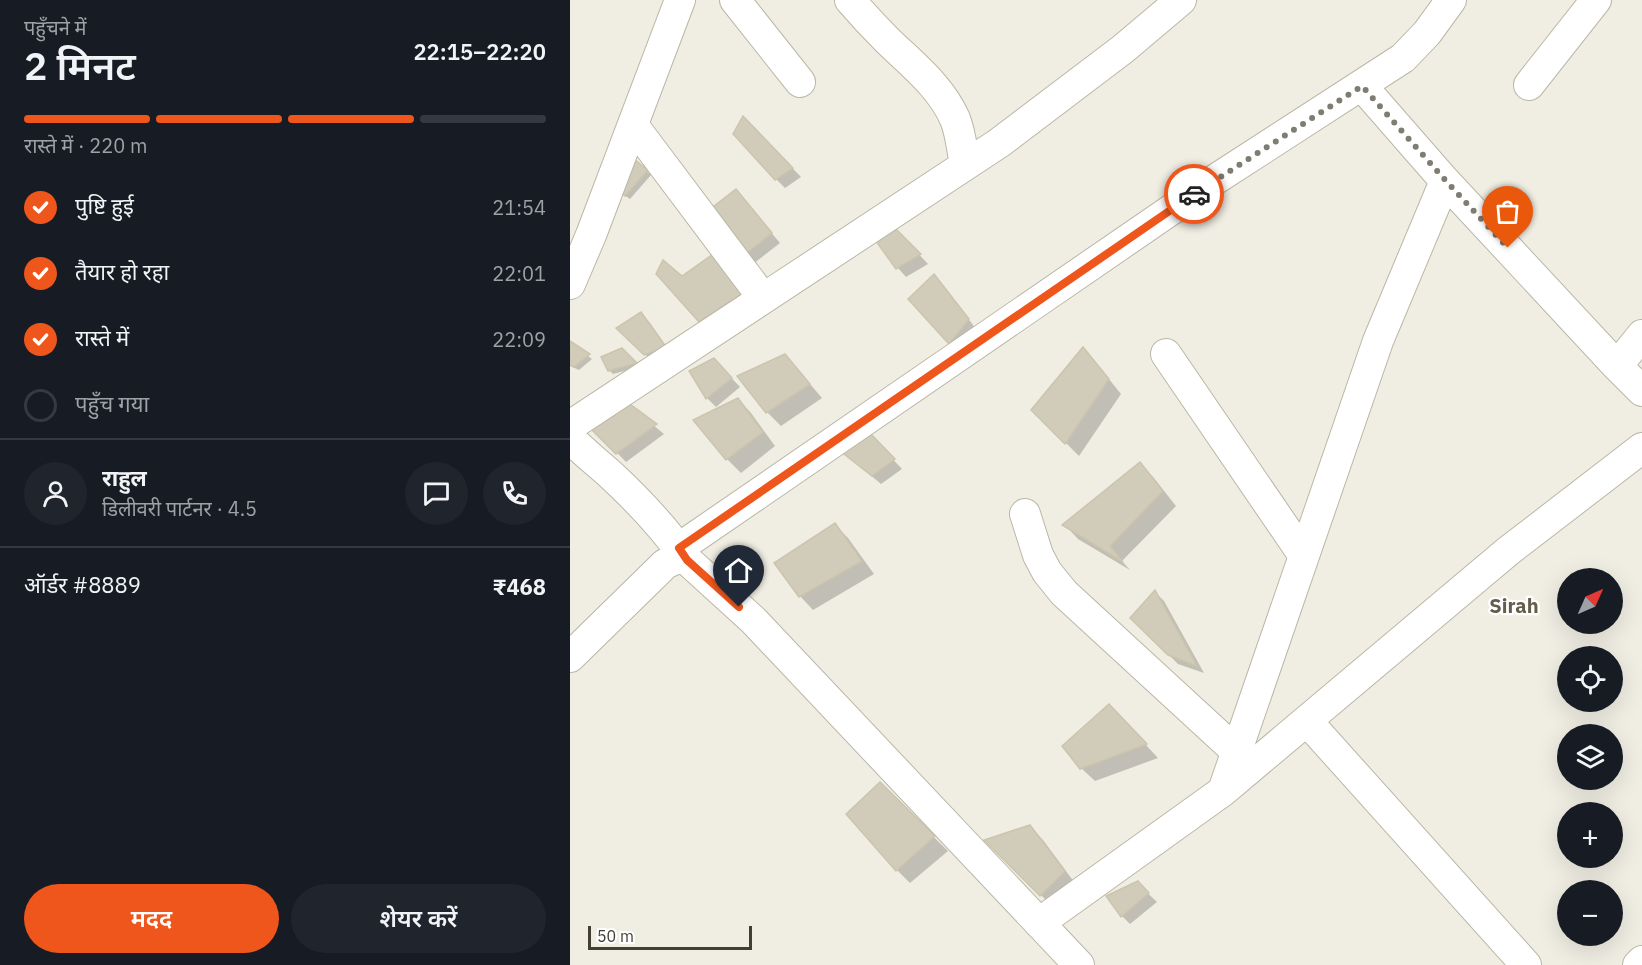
<!DOCTYPE html>
<html lang="hi">
<head>
<meta charset="utf-8">
<style>
  body { margin:0; font-family:"IBM Plex Sans","Noto Sans Devanagari",sans-serif; background:#20242c; color:#f1f3f6; height:100vh; display:flex; flex-direction:column; font-size:22px; white-space:nowrap }
  * { box-sizing:border-box; margin:0 }
  p { font-size:20px; color:#9ea1a6 }
  .icon { flex:none; width:33px; height:33px; fill:none; stroke:currentColor; stroke-width:2; stroke-linecap:round; stroke-linejoin:round }
  .map { position:relative; flex:1; overflow:hidden }
  .sheet { display:flex; flex-direction:column; background:#171b24; width:570px }
  .sheet>* { flex:none }
  .needle { width:39px; rotate:45deg }
  .fabs { position:absolute; left:987px; top:568px; display:grid; gap:12px }
  .fabs a { display:grid; place-items:center; width:66px; height:66px; border-radius:50%; background:#171b24; box-shadow:0 6px 24px #0002; font-size:30px }
  .scale { position:absolute; left:18px; bottom:15px; width:164px; box-sizing:border-box; padding-left:6px; border:3px solid #423e34; border-top:0; font-size:16px; line-height:21px; white-space:nowrap; color:#423e34; -webkit-text-stroke:4px #fff; paint-order:stroke }
  .pin { position:absolute; display:grid; place-items:center; width:51px; height:51px; color:#fff; margin:-62px -26px; border-radius:50% 50% 50% 0; rotate:-45deg; box-shadow:0 0 6px #0007 }
  .pin .icon { rotate:45deg }
  .courier { position:absolute; display:grid; place-items:center; width:60px; height:60px; margin:-30px; border:4px solid #ef561c; border-radius:50%; background:#fff; color:#222; box-shadow:0 2px 8px #0007 }
  .summary em { font-style:normal; font-weight:600 }
  .summary div { display:flex; flex-direction:column-reverse }
  .summary { display:flex; align-items:center; justify-content:space-between; height:102px; padding:0 24px }
  h1 { font-size:39px; font-weight:600; line-height:45px }
  .bar { display:grid; grid-template-columns:repeat(4,1fr); gap:9px 6px; align-content:center; height:72px; padding:0 24px }
  .bar i { height:8px; border-radius:4px; background:#363941 }
  .bar .active { background:#ef561c }
  .bar p { grid-column:span 4 }
  .line { display:flex; align-items:center; gap:15px; padding:0 24px; border-top:2px solid #363941 }
  .line div { flex:1 }
  .round { display:grid; place-items:center; flex:none; width:63px; height:63px; border-radius:32px; background:#20242c }
  ol { padding:0 24px; list-style:none }
  li { display:flex; align-items:center; gap:18px; height:66px }
  li p { margin-inline-start:auto }
  li .icon { padding:6px; border-radius:50%; background:#ef561c; color:#fff; stroke-width:4 }
  li:last-child { color:#9ea1a6 }
  li i { width:33px; height:33px; border:3px solid #363941; border-radius:50% }
  .button { display:flex; gap:12px; margin-top:auto; padding:12px 24px }
  .button a { flex:1; height:69px; border-radius:36px; background:#ef561c; color:#fff; font-size:24px; font-weight:600; line-height:69px; text-align:center }
  .button a+a { background:#20242c; color:#f1f3f6 }
  main { display:flex; flex:1; min-height:0 }
  .map>svg:first-child { display:block }
  .shadow { fill:#0003 }
  .building { fill:#d1cbb9; stroke:#ccc4ad; stroke-width:1.5 }
  .lines { fill:none; stroke-linecap:round; stroke-linejoin:round }
  .minor-casing { stroke:#bbb7a6; stroke-width:32 }
  .minor { stroke:#fff; stroke-width:30 }
  .done { stroke:#7f7c71; stroke-width:6; stroke-dasharray:0 10.8 }
  .route { stroke:#ef561c; stroke-width:8 }
  .labels { text-anchor:middle; dominant-baseline:central; stroke-width:4.5; stroke-linejoin:round; paint-order:stroke }
  .quarter-label { font-size:20px; font-weight:bold; fill:#645d4b; stroke:#fff }
</style>
</head>
<body>
<main>
<section class="sheet">
<div class="summary"><div><h1>2 मिनट</h1><p>पहुँचने में</p></div><em>22:15–22:20</em></div>
<div class="bar"><i class="active"></i><i class="active"></i><i class="active"></i><i></i><p>रास्ते में · 220 m</p></div>
<ol>
<li><svg class="icon" aria-label="check" viewBox="0 0 24 24"><path d="M5 12l5 5 9-10"/></svg>पुष्टि हुई<p>21:54</p></li>
<li><svg class="icon" aria-label="check" viewBox="0 0 24 24"><path d="M5 12l5 5 9-10"/></svg>तैयार हो रहा<p>22:01</p></li>
<li><svg class="icon" aria-label="check" viewBox="0 0 24 24"><path d="M5 12l5 5 9-10"/></svg>रास्ते में<p>22:09</p></li>
<li><i></i>पहुँच गया</li>
</ol>
<div class="line" style="height:108px"><a class="round"><svg class="icon" aria-label="person" viewBox="0 0 24 24"><circle cx="12" cy="8" r="4"/><path d="M4 21q1-7 8-7t8 7"/></svg></a><div><b>राहुल</b><p>डिलीवरी पार्टनर · 4.5</p></div><a class="round"><svg class="icon" aria-label="chat" viewBox="0 0 24 24"><path d="M4 5h16v11H9l-5 4z"/></svg></a><a class="round"><svg class="icon" aria-label="phone" viewBox="0 0 24 24"><path d="M5 4h4l2 5-3 2q2 4 5 5l2-3 5 2v4C11 20 4 13 5 4z"/></svg></a></div>
<div class="line" style="height:78px"><div>ऑर्डर #8889</div><b>₹468</b></div>
<div class="button"><a>मदद</a><a>शेयर करें</a></div>
</section>
<div class="map">
<svg width="1072" height="965" viewBox="0 0 1072 965">
  <rect width="100%" height="100%" fill="#f0eee3"/>
  <path class="shadow" d="M 173,118 L 231,177 L 215,188 L 206,179 L 164,134 Z
    M 77,171 L 81,175 L 60,199 L 51,193 Z
    M 166,191 L 210,243 L 183,264 L 175,255 Z
    M 327,231 L 358,264 L 336,277 L 328,268 L 305,237 Z
    M 146,254 L 185,308 L 144,335 L 88,274 L 112,278 Z
    M 373,285 L 406,329 L 389,351 L 340,299 Z
    M 71,314 L 80,323 L 103,356 L 84,363 L 49,328 Z
    M 0,343 L 22,359 L 9,370 L 0,366 Z
    M 52,350 L 69,367 L 43,374 L 39,370 Z
    M 513,350 L 526,363 L 551,394 L 509,456 L 463,410 Z
    M 153,369 L 170,387 L 146,407 L 137,398 L 121,372 Z
    M 228,370 L 252,398 L 211,426 L 197,412 L 170,376 Z
    M 168,399 L 181,413 L 205,446 L 171,473 L 157,459 L 125,421 Z
    M 60,406 L 94,434 L 56,462 L 25,430 Z
    M 299,434 L 332,469 L 311,484 L 280,458 Z
    M 570,464 L 583,477 L 606,506 L 552,561 L 560,570 L 508,539 L 495,525 Z
    M 265,525 L 278,538 L 304,574 L 243,610 L 230,596 Z
    M 585,592 L 594,601 L 634,673 L 608,664 L 562,618 Z
    M 552,719 L 588,758 L 525,781 L 511,768 Z
    M 310,784 L 378,851 L 340,883 L 327,870 Z
    M 460,827 L 473,840 L 507,886 L 484,908 L 416,841 Z
    M 567,883 L 587,902 L 560,924 L 552,916 Z"/>
  <path class="building" d="M 173,116 L 223,168 L 205,180 L 163,134 Z
    M 64,159 L 78,170 L 55,196 L 46,189 Z
    M 166,189 L 202,233 L 173,256 L 139,210 Z
    M 327,230 L 351,254 L 326,269 L 303,237 Z
    M 146,252 L 172,294 L 129,322 L 86,274 L 93,260 L 112,276 Z
    M 364,274 L 399,319 L 379,344 L 338,299 Z
    M 71,312 L 96,347 L 74,355 L 46,328 Z
    M 0,341 L 20,354 L 4,367 L 0,365 Z
    M 513,347 L 539,379 L 495,444 L 461,410 Z
    M 52,348 L 67,363 L 38,371 L 31,357 Z
    M 215,354 L 240,384 L 196,413 L 167,376 Z
    M 144,358 L 162,378 L 136,399 L 119,371 Z
    M 168,398 L 193,432 L 156,460 L 123,420 Z
    M 60,404 L 87,424 L 46,454 L 22,430 Z
    M 299,432 L 325,459 L 302,476 L 269,450 Z
    M 570,462 L 593,491 L 540,546 L 553,562 L 492,525 Z
    M 265,523 L 292,561 L 229,597 L 204,563 Z
    M 585,590 L 627,666 L 598,655 L 560,618 Z
    M 539,704 L 577,744 L 510,769 L 492,746 Z
    M 310,782 L 365,836 L 326,871 L 276,814 Z
    M 460,825 L 495,871 L 470,896 L 414,840 Z
    M 568,881 L 579,893 L 551,917 L 536,896 Z"/>
  <g class="lines">
    <g class="minor-casing">
      <path id="minor" d="M 165,0 L 230,82
        M 280,0 C 292,14 305,28 318,41 C 343,65 371,87 385,119 C 391,134 392,150 395,165
        M 959,85 L 1026,0
        M 792,86 L 875,181 L 1047,366 L 1072,391
        M 63,125 L 193,298
        M 0,284 L 21,235 L 110,0
        M 596,354 L 734,556
        M 1047,366 L 1072,335
        M 0,426 L 429,143 L 553,49 L 611,0
        M 0,438 C 13,452 28,463 42,476 C 70,502 95,529 117,560
        M 455,514 L 468,555 L 477,572 L 494,593 L 667,752
        M 109,548 L 646,179 L 833,58 L 857,33 L 881,0
        M 0,657 L 95,564 L 108,558 L 117,560 L 184,621 L 509,965
        M 737,721 L 956,965
        M 653,791 L 808,341 L 875,181
        M 469,923 L 653,791 L 937,552 L 1072,448
        M 1068,965 L 1072,961"/>
    </g>
    <use href="#minor" class="minor"/>
  </g>
  <g class="lines">
    <path class="done" d="M 624,194 L 792,86 L 876,181 L 938,248"/>
    <path class="route" d="M 169,607 L 117,560 L 109,548 L 624,194"/>
  </g>
  <g class="labels">
    <g class="quarter-label">
      <text x="944" y="605">Sirah</text>
    </g>
  </g>
</svg>
<div class="fabs">
<a><svg class="needle" viewBox="-14 -14 28 28"><path d="M0-13l5 13h-10z" fill="#e53935"/><path d="M0 13l5-13h-10z" fill="#9ea1a6"/></svg></a>
<a><svg class="icon" aria-label="locate" viewBox="0 0 24 24"><circle cx="12" cy="12" r="6"/><path d="M12 2v4M12 18v4M2 12h4M18 12h4"/></svg></a>
<a><svg class="icon" aria-label="layers" viewBox="0 0 24 24"><path d="M12 4l9 5-9 5-9-5zM3 14l9 5 9-5"/></svg></a>
<a>+</a>
<a>−</a>
</div>
<div class="scale">50 m</div>
<div class="pin" style="left:938px;top:248px;background:#ea580c"><svg class="icon" aria-label="bag" viewBox="0 0 24 24"><path d="M5 8h14l-1 12H6zM9 8a3 3 0 0 1 6 0"/></svg></div>
<div class="pin" style="left:169px;top:607px;background:#1f2937"><svg class="icon" aria-label="home" viewBox="0 0 24 24"><path d="M3 11l9-7 9 7M6 9v11h12V9"/></svg></div>
<div class="courier" style="left:624px;top:194px"><svg class="icon" aria-label="car" viewBox="0 0 24 24"><path d="M5 17H2v-5l4-1 3-4h7l3 4 3 1v5h-3M9 17h6M6 11h13"/><circle cx="7" cy="17" r="2"/><circle cx="17" cy="17" r="2"/></svg></div>
</div>
</main>
</body>
</html>
